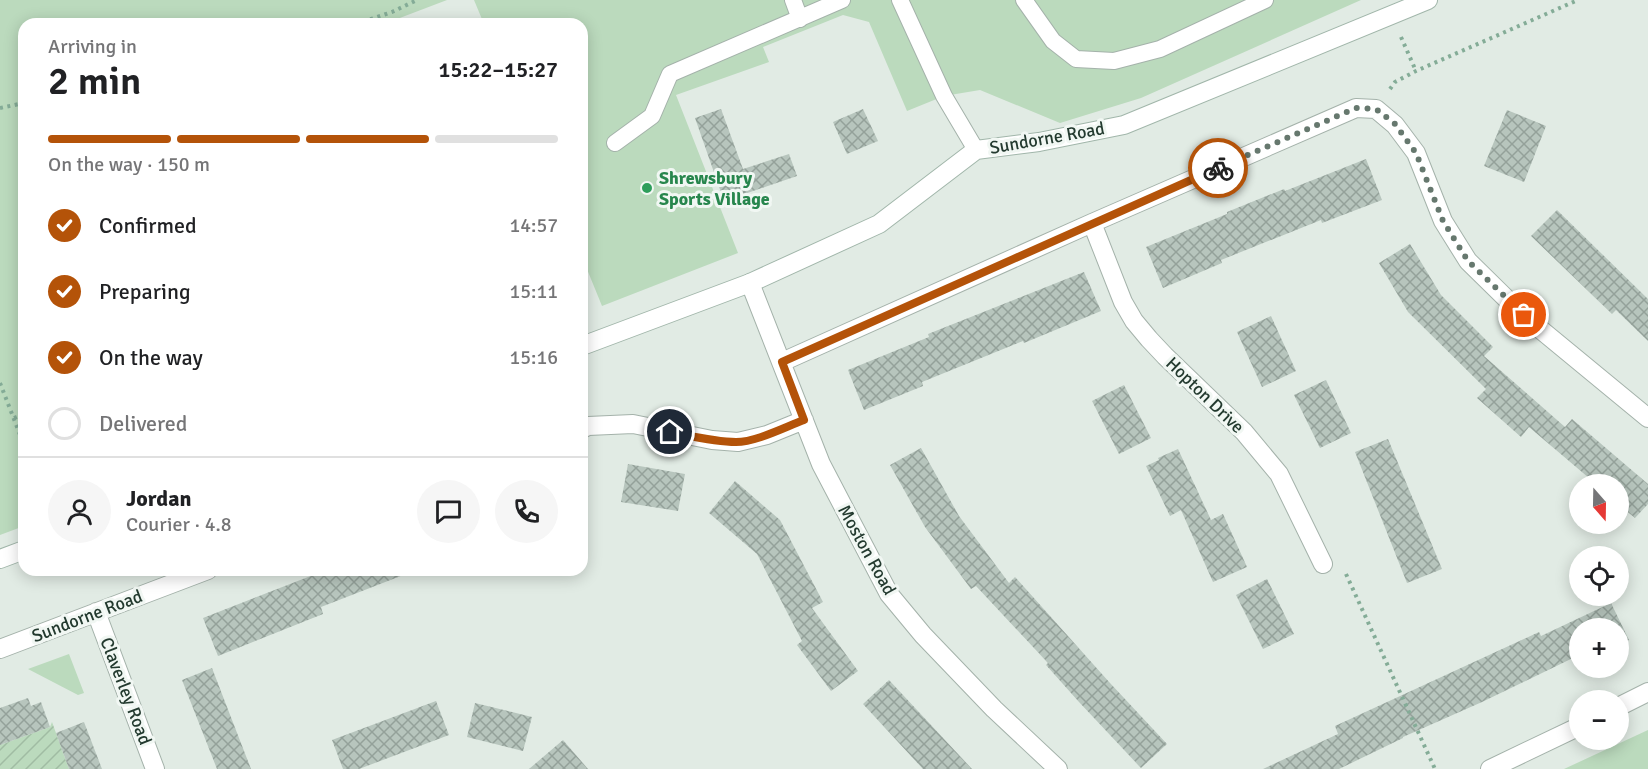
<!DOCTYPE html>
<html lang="en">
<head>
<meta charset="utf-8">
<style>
  body { margin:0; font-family:Signika,sans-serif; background:#f6f6f6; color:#202124; height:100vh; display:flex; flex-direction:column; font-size:22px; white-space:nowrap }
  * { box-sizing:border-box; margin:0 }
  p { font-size:20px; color:#757577 }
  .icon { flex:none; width:33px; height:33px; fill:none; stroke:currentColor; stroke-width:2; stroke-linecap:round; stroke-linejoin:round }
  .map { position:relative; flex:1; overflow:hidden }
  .details { position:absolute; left:18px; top:18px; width:570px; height:558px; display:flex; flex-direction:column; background:#fff; border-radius:18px; box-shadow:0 3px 15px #0003 }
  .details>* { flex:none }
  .needle { width:39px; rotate:160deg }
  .controls { position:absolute; left:1569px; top:474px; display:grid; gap:12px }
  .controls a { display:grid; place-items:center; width:60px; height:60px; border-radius:50%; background:#fff; box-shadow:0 3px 15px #0003; font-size:30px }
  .pin { position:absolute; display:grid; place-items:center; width:51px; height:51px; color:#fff; margin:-26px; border:3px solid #fff; border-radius:50%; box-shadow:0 2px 6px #0007 }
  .courier { position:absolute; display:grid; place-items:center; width:60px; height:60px; margin:-30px; border:4px solid #b45309; border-radius:50%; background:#fff; color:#222; box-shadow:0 2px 8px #0007 }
  .summary em { font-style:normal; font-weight:600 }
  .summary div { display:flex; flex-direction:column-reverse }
  .summary { display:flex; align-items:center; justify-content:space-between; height:102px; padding:0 30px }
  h1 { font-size:39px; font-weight:600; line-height:45px }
  .bar { display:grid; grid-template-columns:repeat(4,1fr); gap:9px 6px; align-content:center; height:72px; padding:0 30px }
  .bar i { height:8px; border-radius:4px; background:#e0e0e0 }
  .bar .on { background:#b45309 }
  .bar p { grid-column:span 4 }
  .line { display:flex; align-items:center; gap:15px; padding:0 30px; border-top:2px solid #e0e0e0 }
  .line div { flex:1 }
  .round { display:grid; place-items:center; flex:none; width:63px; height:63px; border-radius:32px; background:#f6f6f6 }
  ol { padding:0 30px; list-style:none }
  li { display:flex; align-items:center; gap:18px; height:66px }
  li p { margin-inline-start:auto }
  li .icon { padding:6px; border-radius:50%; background:#b45309; color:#fff; stroke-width:4 }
  li:last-child { color:#757577 }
  li i { width:33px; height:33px; border:3px solid #e0e0e0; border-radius:50% }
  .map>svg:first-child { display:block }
  .green { fill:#bbdabd }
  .garden { fill:url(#garden-furrows) }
  .building { fill:url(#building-cross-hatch) }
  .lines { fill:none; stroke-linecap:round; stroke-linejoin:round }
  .service-casing { stroke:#a4b2aa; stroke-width:18 }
  .minor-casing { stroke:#a4b2aa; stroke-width:20 }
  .secondary-casing { stroke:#a1b6aa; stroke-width:20 }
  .path { stroke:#84ac97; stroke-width:4; stroke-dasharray:3 4.5; stroke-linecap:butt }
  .service { stroke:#fff; stroke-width:16 }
  .minor { stroke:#fff; stroke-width:18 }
  .secondary { stroke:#fff; stroke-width:18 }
  .done { stroke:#66786e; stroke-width:6; stroke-dasharray:0 10.8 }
  .route { stroke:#b45309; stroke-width:8 }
  .leisure-dot { fill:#2e9e5b; stroke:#f1f7f3; stroke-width:2 }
  .labels { text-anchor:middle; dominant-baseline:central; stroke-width:6; stroke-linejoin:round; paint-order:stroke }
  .street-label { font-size:18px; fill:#233a2f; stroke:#f1f7f3 }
  .leisure-label { font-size:18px; font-weight:bold; fill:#27864d; stroke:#f1f7f3; text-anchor:start }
</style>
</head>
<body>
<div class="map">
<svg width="1648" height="769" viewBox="0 0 1648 769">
  <defs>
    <pattern id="garden-furrows" width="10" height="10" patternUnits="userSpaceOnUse" patternTransform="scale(1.5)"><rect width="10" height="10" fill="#bbdabd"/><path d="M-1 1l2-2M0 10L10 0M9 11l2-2" fill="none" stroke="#a0bca3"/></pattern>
    <pattern id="building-cross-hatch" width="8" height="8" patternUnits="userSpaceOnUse" patternTransform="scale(1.5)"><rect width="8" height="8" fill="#b7c5bd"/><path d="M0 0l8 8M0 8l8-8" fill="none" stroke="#94a19a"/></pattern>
  </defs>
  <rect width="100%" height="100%" fill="#e1ebe4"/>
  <path class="green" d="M 0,0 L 447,0 L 384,24 L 24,24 L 24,526 L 0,535 Z
    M 474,0 L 1361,0 L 1141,98 L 1060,123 L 980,90 L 944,96 L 907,111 L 869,22 L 843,15 L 763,47 L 769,62 L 676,95 L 738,253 L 602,306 L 582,257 L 582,24 L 484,24 Z
    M 69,654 L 84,693 L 78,695 L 28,669 Z
    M 1648,730 L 1648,769 L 1564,769 Z"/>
  <path class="garden" d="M 52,722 L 69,769 L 0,769 L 0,745 L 50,727 Z"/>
  <path class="building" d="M 721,109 L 743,169 L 789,154 L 797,176 L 724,201 L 695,118 Z
    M 863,109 L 878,141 L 847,154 L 833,122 Z
    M 1507,110 L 1546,126 L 1524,182 L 1484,166 Z
    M 1366,159 L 1382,200 L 1322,223 L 1321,220 L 1221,260 L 1222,263 L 1163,288 L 1146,247 L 1227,214 L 1227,212 L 1284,189 L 1285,191 Z
    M 1557,210 L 1648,299 L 1648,341 L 1616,310 L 1612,314 L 1531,236 Z
    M 1410,244 L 1441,295 L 1493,347 L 1484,356 L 1565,427 L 1572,419 L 1648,484 L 1648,504 L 1635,518 L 1618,504 L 1618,484 L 1596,484 L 1529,427 L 1521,437 L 1477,398 L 1486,389 L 1408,312 L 1379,263 Z
    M 1084,272 L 1101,311 L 1024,343 L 1023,341 L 922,382 L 923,386 L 864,410 L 848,370 L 929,337 L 928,334 Z
    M 1271,316 L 1296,371 L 1262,387 L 1237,332 Z
    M 1326,380 L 1351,433 L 1320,448 L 1294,395 Z
    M 1124,385 L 1151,438 L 1119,454 L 1092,401 Z
    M 1388,439 L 1442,569 L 1407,583 L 1355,452 Z
    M 921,448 L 959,516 L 1009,583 L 1015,577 L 1110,683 L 1167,744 L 1141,768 L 1079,702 L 1046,665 L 1048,663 L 976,586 L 971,589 L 925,527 L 890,465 Z
    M 1178,449 L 1211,520 L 1223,514 L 1247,567 L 1213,582 L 1181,510 L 1170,516 L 1146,466 L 1159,460 L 1158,458 Z
    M 628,464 L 685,474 L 678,511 L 621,502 Z
    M 735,481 L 780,520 L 823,602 L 812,608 L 858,671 L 831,691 L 797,645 L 802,641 L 757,554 L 709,513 Z
    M 326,570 L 411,570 L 411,572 L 321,607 L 323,614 L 218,656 L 203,618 Z
    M 1267,579 L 1294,634 L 1263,649 L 1236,595 Z
    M 1611,603 L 1629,640 L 1618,645 L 1618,628 L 1580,628 L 1578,664 L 1575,657 L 1482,702 L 1403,737 L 1403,738 L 1339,769 L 1263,769 L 1338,734 L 1335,726 L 1539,632 L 1541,636 Z
    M 212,668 L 227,707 L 251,769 L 217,769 L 182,680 Z
    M 889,680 L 972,769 L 923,769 L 863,704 Z
    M 28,698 L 31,706 L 41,702 L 50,727 L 0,745 L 0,708 Z
    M 436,701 L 449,735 L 359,769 L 343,769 L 332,740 Z
    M 475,703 L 532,717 L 523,751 L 467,737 Z
    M 84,722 L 102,769 L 69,769 L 56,733 Z
    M 563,740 L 588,769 L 529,769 Z"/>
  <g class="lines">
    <g class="service-casing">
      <path id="service" d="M 793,0 L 800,19
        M 900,0 L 944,96 L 976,150
        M 1024,0 L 1053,41 L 1076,59 L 1114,61 L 1160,49 L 1265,0
        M 615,143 L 652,116 L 670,74 L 842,0"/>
    </g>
    <g class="minor-casing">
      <path id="minor" d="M 1092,223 L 1123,302 L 1134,321 L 1149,339 L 1165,356 L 1244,432 L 1279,474 L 1323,564
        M 750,283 L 821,464 L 889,594 L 923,635 L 994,709 L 1058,769
        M 782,362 L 1092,223 L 1356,108 L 1376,109 L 1395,125 L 1416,153 L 1443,221 L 1468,261 L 1523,315 L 1648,418
        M 582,429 L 588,426 L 633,424 L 712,440 L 738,442 L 767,435 L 804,420
        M 96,612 L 155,769
        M 0,649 L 208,570
        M 1618,707 L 1648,692
        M 1490,769 L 1580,726"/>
    </g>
    <g class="secondary-casing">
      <path id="secondary" d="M 582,346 L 750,283 L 879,224 L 976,150 L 1039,142 L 1124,125 L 1428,0
        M 0,559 L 24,550"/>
    </g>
    <path class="path" d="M 356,24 L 392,12 L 417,0
      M 1401,37 L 1416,71
      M 1390,89 L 1395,82 L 1416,71 L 1578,0
      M 0,108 L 24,103
      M 0,383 L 24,445
      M 14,418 L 24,414
      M 1346,574 L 1435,769"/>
    <use href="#service" class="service"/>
    <use href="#minor" class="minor"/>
    <use href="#secondary" class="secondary"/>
  </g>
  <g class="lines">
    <path class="done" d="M 1218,168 L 1356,108 L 1376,109 L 1395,124 L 1416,153 L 1443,221 L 1468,261 L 1524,315"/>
    <path class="route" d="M 670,432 C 691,436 714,442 736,442 C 756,442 785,427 804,420 L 782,362 L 1218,168"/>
  </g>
  <circle class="leisure-dot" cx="647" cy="188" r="6"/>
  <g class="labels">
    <g class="street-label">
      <text transform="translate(1047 138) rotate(-10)">Sundorne Road</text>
      <text transform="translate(1205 395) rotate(44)">Hopton Drive</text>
      <text transform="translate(867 550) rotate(61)">Moston Road</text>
      <text transform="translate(87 616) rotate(-21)">Sundorne Road</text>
      <text transform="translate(126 691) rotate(69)">Claverley Road</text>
    </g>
    <g class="leisure-label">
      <text x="659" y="178">Shrewsbury<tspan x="659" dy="21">Sports Village</tspan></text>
    </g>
  </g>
</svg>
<div class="controls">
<a><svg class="needle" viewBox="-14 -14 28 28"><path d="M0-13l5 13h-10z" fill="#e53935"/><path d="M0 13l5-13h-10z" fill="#757577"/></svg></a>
<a><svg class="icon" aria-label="locate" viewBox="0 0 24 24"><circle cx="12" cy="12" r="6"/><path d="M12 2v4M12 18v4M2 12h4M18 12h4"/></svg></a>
<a>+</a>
<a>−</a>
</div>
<div class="pin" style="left:1524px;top:315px;background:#ea580c"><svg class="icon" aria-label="bag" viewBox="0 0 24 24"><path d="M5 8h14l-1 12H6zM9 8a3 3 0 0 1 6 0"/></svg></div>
<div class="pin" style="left:670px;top:432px;background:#1f2937"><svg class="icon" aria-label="home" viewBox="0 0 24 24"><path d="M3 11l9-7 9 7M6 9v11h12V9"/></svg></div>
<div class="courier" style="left:1218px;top:168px"><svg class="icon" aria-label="bike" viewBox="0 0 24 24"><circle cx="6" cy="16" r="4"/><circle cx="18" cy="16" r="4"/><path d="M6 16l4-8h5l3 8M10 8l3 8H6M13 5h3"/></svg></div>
<section class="details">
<div class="summary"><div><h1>2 min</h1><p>Arriving in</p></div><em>15:22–15:27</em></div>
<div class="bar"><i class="on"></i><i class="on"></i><i class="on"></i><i></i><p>On the way · 150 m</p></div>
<ol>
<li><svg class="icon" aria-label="check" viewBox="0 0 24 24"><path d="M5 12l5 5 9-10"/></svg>Confirmed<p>14:57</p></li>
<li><svg class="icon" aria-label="check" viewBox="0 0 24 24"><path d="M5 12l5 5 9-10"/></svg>Preparing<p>15:11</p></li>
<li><svg class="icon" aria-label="check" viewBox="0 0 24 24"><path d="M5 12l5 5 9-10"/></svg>On the way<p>15:16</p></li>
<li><i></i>Delivered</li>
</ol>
<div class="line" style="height:108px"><a class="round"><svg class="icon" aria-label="person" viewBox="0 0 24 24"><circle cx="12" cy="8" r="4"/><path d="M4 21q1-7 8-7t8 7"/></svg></a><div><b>Jordan</b><p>Courier · 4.8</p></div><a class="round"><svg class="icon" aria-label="chat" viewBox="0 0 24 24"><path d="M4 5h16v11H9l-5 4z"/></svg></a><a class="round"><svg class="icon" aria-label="phone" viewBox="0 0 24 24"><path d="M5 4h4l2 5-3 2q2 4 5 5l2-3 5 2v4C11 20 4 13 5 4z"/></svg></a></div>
</section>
</div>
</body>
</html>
